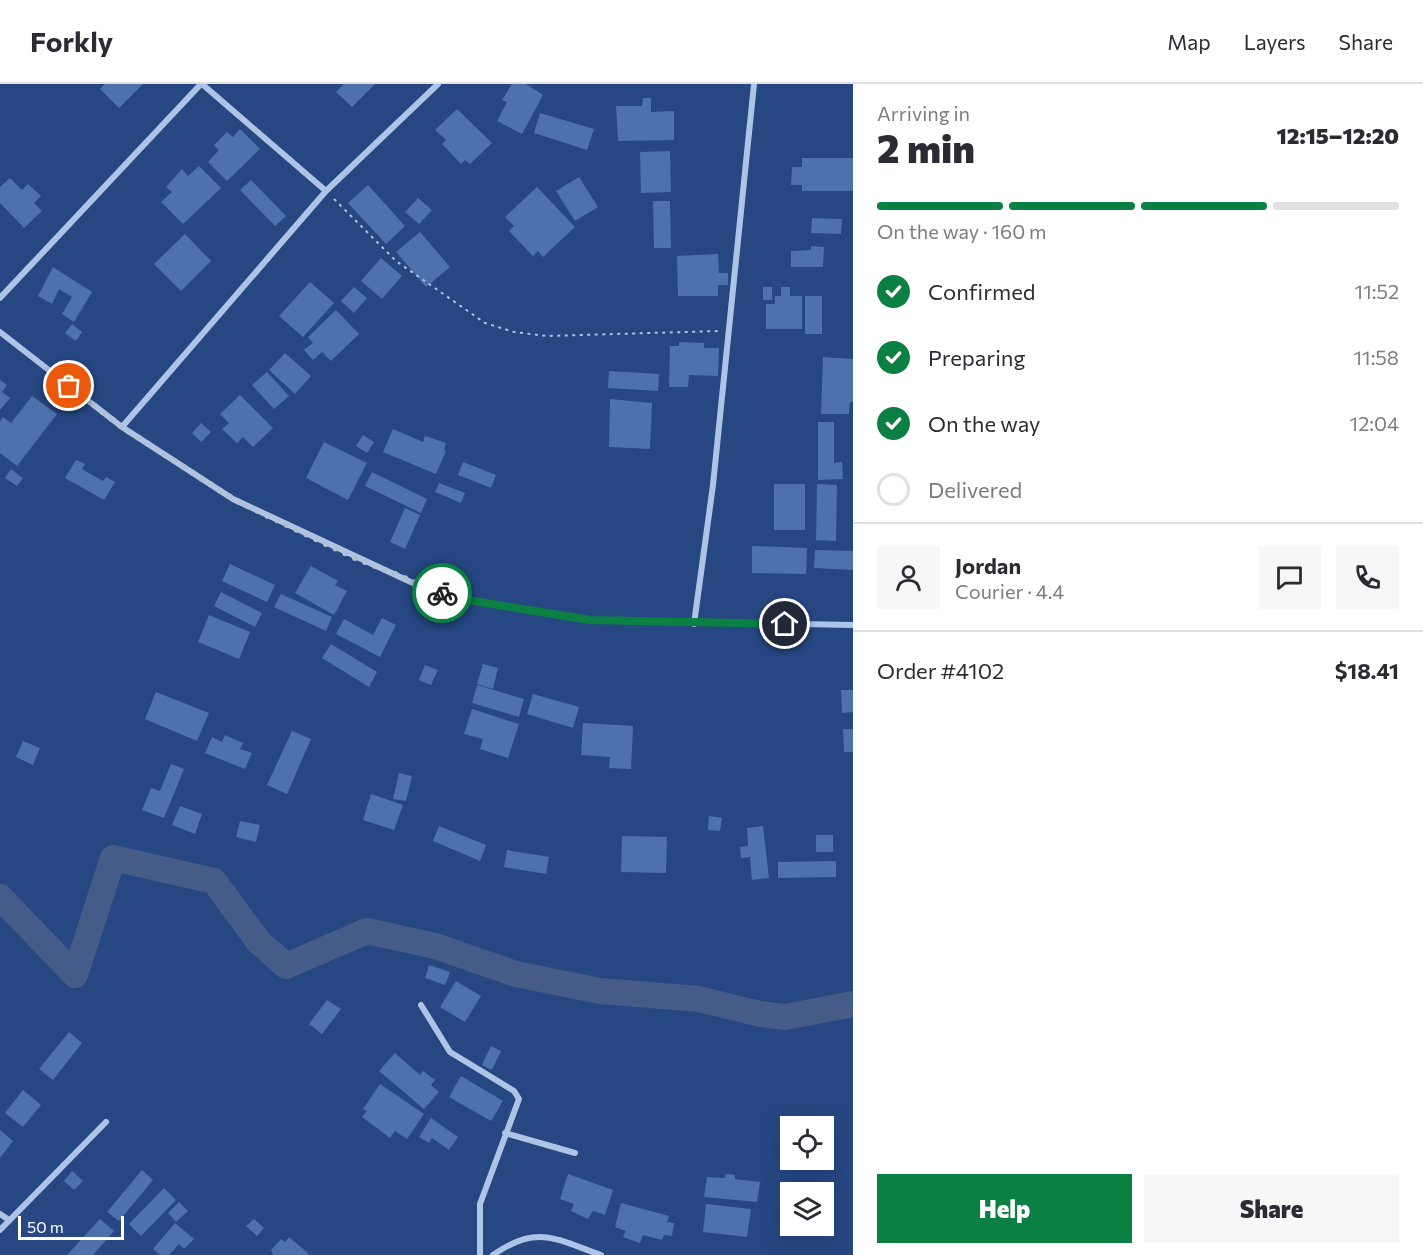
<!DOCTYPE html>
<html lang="en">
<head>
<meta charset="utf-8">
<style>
  body { margin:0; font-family:Commissioner,sans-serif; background:#f7f7f7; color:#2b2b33; height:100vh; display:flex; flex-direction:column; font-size:22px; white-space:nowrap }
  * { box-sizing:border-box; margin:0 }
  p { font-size:20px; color:#7c7c81 }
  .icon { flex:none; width:33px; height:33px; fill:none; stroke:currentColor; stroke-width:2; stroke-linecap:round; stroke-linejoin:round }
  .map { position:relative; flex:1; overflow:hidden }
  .details { display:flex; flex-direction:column; background:#fff; width:570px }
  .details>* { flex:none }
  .buttons { position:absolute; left:780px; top:1032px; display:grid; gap:12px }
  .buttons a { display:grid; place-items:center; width:54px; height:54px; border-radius:0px; background:#fff; box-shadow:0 6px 24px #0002; font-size:30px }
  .scale { position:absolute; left:18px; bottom:15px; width:106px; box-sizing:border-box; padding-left:6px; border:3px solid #fff; border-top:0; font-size:16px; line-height:21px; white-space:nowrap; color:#fff; -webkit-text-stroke:4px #264782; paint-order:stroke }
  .pin { position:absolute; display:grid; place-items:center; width:51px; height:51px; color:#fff; margin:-26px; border:3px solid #fff; border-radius:50%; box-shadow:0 2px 6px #0007 }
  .courier { position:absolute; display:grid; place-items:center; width:60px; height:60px; margin:-30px; border:4px solid #0b8043; border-radius:50%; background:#fff; color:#222; box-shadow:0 2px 8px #0007 }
  .summary em { font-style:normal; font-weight:800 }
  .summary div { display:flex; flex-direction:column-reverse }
  .summary { display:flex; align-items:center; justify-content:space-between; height:102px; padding:0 24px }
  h1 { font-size:39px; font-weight:800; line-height:45px }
  .bar { display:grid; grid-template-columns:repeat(4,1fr); gap:9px 6px; align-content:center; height:72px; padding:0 24px }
  .bar i { height:8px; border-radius:4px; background:#e1e1e2 }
  .bar .active { background:#0b8043 }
  .bar p { grid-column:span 4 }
  .line { display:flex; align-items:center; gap:15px; padding:0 24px; border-top:2px solid #e1e1e2 }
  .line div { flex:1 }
  .round { display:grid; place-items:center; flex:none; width:63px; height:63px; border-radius:0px; background:#f7f7f7 }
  ol { padding:0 24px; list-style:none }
  li { display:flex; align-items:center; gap:18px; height:66px }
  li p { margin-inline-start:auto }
  li .icon { padding:6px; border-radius:50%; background:#0b8043; color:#fff; stroke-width:4 }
  li:last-child { color:#7c7c81 }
  li i { width:33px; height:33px; border:3px solid #e1e1e2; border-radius:50% }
  .primary-button { display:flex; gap:12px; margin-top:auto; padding:12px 24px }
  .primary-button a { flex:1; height:69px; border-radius:0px; background:#0b8043; color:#fff; font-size:24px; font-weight:800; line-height:69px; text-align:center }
  .primary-button a+a { background:#f7f7f7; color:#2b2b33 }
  header { display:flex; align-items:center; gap:36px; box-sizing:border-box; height:84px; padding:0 30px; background:#fff; border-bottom:2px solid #e1e1e2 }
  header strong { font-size:28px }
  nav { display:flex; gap:33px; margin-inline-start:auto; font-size:21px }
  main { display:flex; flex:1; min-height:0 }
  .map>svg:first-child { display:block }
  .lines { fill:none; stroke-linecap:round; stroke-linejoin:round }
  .river { stroke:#445c87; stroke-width:26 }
  .building { fill:#4e70ab }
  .path { stroke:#aec4e7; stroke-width:2; stroke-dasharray:3 4.5; stroke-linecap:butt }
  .street { stroke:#aec4e7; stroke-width:6 }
  .done { stroke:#b3bfd3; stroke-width:6; stroke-dasharray:0 10.8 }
  .route { stroke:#0b8043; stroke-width:8 }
</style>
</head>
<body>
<header>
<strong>Forkly</strong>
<nav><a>Map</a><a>Layers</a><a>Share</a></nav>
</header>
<main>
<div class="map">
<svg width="853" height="1171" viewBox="0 0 853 1171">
  <rect width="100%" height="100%" fill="#264782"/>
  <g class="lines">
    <path class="river" d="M 0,813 L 75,891 L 113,774 L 214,797 L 258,857 L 286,882 L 367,847 L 435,862 L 516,890 L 600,907 L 699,915 L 760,930 L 785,933 L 853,920"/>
  </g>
  <path class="building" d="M 105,0 L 143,0 L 119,24 L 100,5 Z
    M 344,0 L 375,0 L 352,23 L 336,8 Z
    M 512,0 L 526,0 L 543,11 L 522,50 L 497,37 L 507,18 L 502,16 Z
    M 643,14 L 651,14 L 651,28 L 674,27 L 674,56 L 618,57 L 616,22 L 642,22 Z
    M 457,25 L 492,59 L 470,80 L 465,76 L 461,80 L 442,60 L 446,56 L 435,46 Z
    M 540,29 L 594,45 L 587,66 L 534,49 Z
    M 240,45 L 260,65 L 227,97 L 208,78 L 219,66 L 214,61 L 227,48 L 233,53 Z
    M 670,67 L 671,108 L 641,109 L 640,68 Z
    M 802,74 L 853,74 L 853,107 L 802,107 L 802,101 L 791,101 L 792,83 L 802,83 Z
    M 199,82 L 221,104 L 183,140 L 161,118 L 172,108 L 166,103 L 182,85 L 188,92 Z
    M 579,93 L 598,123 L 575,137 L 556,107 Z
    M 10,94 L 22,106 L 28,100 L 41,112 L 34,119 L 42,127 L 24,144 L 0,119 L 0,103 Z
    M 251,96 L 286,132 L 275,142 L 240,106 Z
    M 368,101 L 405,142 L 386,160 L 348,119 Z
    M 537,103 L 575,143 L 543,173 L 538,167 L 533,172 L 509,147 L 514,142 L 505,133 Z
    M 418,114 L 432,126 L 419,140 L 405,128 Z
    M 653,117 L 670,117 L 671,164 L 654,164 Z
    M 812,134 L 842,135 L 841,150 L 811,149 Z
    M 420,148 L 450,183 L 426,203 L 396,168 Z
    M 185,150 L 211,177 L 181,207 L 154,180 Z
    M 811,162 L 824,163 L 823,183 L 791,183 L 791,167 L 811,166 Z
    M 718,170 L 719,189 L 728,189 L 728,201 L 718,201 L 718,212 L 678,212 L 677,172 Z
    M 381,174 L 402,192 L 382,215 L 361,197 Z
    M 53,183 L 92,208 L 74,238 L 62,230 L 72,213 L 59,205 L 52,220 L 38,212 Z
    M 310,198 L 334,219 L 303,253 L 279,232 Z
    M 354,203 L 367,214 L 354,229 L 341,217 Z
    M 763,203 L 772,203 L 772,216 L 763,216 Z
    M 781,203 L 790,203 L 790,212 L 802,212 L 802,245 L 766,245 L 766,220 L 775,220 L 775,212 L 781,212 Z
    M 805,212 L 822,212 L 822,250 L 805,250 Z
    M 336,226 L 359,250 L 331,277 L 322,268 L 313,276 L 304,266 L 313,259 L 308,253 Z
    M 72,240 L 82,248 L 76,257 L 65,249 Z
    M 679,258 L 704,259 L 704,264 L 719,264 L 718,292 L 689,291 L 688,303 L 669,303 L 670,262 L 679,262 Z
    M 285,269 L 311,292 L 295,310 L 269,286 Z
    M 823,273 L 853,275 L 853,318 L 850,318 L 849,330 L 821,330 Z
    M 609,287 L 659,290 L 658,307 L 608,304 Z
    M 267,288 L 289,312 L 274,325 L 252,301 Z
    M 0,296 L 7,301 L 2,308 L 10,314 L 0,326 Z
    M 240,311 L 273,344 L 253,363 L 243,353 L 237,359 L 222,345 L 229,339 L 220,330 Z
    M 32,312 L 57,330 L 17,382 L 0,369 L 0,337 L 3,333 L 11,339 Z
    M 610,315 L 652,319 L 650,365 L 609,363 Z
    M 818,338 L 834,338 L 834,379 L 842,378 L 843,395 L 818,396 Z
    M 201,339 L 211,348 L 201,358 L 192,349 Z
    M 393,345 L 423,358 L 425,352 L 446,359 L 444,366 L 446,367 L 436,390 L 383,368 Z
    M 363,351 L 374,358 L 367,369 L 356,362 Z
    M 324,358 L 367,379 L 348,416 L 306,394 Z
    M 76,376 L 85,380 L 82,385 L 103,397 L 106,393 L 115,398 L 104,416 L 65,394 Z
    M 463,378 L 496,391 L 491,404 L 458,391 Z
    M 11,385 L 23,394 L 17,402 L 5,394 Z
    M 372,388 L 427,415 L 421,429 L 365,402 Z
    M 439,399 L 465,409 L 461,419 L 435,408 Z
    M 774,400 L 805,400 L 805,446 L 774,446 Z
    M 817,400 L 837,401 L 836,457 L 816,456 Z
    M 405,424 L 420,431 L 405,465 L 390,458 Z
    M 752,462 L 807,464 L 806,490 L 752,489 Z
    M 815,466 L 853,467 L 853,486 L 814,484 Z
    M 230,480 L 275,501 L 267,518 L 222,497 Z
    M 311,482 L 338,497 L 335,501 L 347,507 L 334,531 L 295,509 Z
    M 221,508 L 262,529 L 255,543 L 214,522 Z
    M 281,510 L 332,533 L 326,547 L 274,523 Z
    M 209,531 L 250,548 L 239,575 L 198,558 Z
    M 382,534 L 396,541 L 380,573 L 336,550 L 344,535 L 373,551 Z
    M 331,560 L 377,588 L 369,603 L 322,574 Z
    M 483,580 L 498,584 L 493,605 L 477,600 Z
    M 425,581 L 438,586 L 431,601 L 419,596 Z
    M 477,601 L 524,615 L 519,633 L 472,619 Z
    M 841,606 L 853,606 L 853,628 L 842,629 Z
    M 156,608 L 209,629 L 197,657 L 145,635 Z
    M 533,610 L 579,623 L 573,644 L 527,630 Z
    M 472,625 L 519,640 L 508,674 L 480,665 L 483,655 L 464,650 Z
    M 583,639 L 633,642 L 631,685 L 609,684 L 610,673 L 581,671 Z
    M 843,645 L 853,645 L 853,668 L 844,668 Z
    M 292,647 L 311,655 L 287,710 L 267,701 Z
    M 225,651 L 243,659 L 240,665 L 252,669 L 245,685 L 205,669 L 212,653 L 222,658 Z
    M 23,657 L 40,664 L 33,681 L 16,673 Z
    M 171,680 L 184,685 L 164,734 L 142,726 L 151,704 L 160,707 Z
    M 399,689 L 412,692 L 406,717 L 393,715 Z
    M 371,710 L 403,721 L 394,746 L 363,736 Z
    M 180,722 L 202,730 L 195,750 L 172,741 Z
    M 709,732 L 722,734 L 720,747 L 708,746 Z
    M 240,737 L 260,741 L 256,758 L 236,753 Z
    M 439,742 L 486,761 L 480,777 L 433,757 Z
    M 763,742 L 769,794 L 752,796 L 750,773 L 741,774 L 740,763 L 748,762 L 747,744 Z
    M 816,751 L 833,751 L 833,768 L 816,768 Z
    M 622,752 L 667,753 L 666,789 L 621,788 Z
    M 507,766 L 549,773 L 546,790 L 504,783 Z
    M 836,777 L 836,793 L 778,794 L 778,778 Z
    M 429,881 L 450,888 L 445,901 L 425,894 Z
    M 456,897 L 481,912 L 465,938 L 440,923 Z
    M 327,916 L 341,925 L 322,950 L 309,940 Z
    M 69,948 L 82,959 L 53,996 L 39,985 Z
    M 491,962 L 501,967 L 492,986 L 482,981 Z
    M 395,969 L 420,991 L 423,987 L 435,996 L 431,1001 L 439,1008 L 424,1025 L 379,987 Z
    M 461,992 L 503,1017 L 491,1037 L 449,1013 Z
    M 380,1000 L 424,1030 L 407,1055 L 395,1047 L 390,1054 L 362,1033 L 367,1027 L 363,1025 Z
    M 23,1006 L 41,1021 L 23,1043 L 5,1029 Z
    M 431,1034 L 458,1053 L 449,1066 L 432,1054 L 429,1059 L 419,1053 Z
    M 0,1046 L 13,1057 L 0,1074 Z
    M 142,1086 L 153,1096 L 119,1137 L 107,1128 Z
    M 72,1087 L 83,1097 L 74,1106 L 64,1097 Z
    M 568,1090 L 613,1106 L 605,1131 L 593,1127 L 588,1135 L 571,1127 L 574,1120 L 560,1115 Z
    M 726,1090 L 735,1091 L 735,1095 L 760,1098 L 757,1118 L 704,1113 L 707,1093 L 725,1094 Z
    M 164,1104 L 176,1116 L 141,1152 L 129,1140 Z
    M 179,1118 L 188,1127 L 176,1138 L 168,1129 Z
    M 621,1119 L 669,1132 L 667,1138 L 674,1139 L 672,1152 L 664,1151 L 662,1156 L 643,1151 L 640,1159 L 623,1153 L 626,1147 L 615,1143 Z
    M 706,1120 L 751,1125 L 747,1153 L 703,1148 Z
    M 100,1135 L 114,1147 L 93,1171 L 67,1171 Z
    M 254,1135 L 264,1144 L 257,1152 L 246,1142 Z
    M 175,1139 L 194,1155 L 184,1165 L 179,1160 L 169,1171 L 160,1171 L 153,1165 Z
    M 289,1153 L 309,1170 L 308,1171 L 273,1171 L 271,1166 L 281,1155 L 285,1158 Z"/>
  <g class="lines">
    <path class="path" d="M 334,115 L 396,177 L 485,239 L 514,248 L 547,252 L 719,247"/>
    <path class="street" d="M 202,0 L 326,107
      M 0,214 L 201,0
      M 0,248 L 122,343 L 233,415 L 415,500 L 461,515 L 589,536 L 853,541
      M 122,343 L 326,107 L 438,0
      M 694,540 L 713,401 L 754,0
      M 421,921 L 450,968 L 514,1007 L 519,1015 L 480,1120 L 480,1171
      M 505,1049 L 575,1069
      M 0,1130 L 9,1136
      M 0,1146 L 106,1038
      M 493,1171 C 537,1140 555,1155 601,1171"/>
  </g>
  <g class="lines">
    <path class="done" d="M 69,302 L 122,343 L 233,415 L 355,474 L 442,509"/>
    <path class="route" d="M 442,509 L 461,515 L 590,536 L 785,540"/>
  </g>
</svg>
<div class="buttons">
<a><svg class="icon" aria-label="locate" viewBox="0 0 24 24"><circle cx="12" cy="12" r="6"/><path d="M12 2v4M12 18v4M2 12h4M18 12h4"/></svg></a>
<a><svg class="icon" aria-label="layers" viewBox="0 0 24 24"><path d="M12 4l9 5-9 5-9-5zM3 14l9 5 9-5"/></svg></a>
</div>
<div class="scale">50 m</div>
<div class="pin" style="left:69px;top:302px;background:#ea580c"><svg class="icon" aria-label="bag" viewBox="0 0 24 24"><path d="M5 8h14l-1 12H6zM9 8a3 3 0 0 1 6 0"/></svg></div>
<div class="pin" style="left:785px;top:540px;background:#1f2937"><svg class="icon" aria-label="home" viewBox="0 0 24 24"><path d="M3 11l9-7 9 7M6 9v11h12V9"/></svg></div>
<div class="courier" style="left:442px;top:509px"><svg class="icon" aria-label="bike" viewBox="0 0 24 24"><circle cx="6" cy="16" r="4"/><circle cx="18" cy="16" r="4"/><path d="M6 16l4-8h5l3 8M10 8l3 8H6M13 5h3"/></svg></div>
</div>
<section class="details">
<div class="summary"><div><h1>2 min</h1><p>Arriving in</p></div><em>12:15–12:20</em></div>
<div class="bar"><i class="active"></i><i class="active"></i><i class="active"></i><i></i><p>On the way · 160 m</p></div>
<ol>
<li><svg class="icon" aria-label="check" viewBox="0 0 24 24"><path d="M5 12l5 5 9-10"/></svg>Confirmed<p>11:52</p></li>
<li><svg class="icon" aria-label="check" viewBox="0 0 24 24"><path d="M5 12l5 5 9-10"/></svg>Preparing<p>11:58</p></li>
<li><svg class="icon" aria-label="check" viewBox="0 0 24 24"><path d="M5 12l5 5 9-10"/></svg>On the way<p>12:04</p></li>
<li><i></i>Delivered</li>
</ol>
<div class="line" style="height:108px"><a class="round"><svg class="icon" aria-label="person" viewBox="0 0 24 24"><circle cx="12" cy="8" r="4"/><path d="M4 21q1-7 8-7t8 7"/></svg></a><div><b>Jordan</b><p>Courier · 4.4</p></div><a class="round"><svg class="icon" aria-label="chat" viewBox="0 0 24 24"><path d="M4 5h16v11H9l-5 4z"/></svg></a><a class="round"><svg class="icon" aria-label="phone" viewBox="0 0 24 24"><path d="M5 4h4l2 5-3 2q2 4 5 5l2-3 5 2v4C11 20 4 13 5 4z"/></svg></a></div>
<div class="line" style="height:78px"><div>Order #4102</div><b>$18.41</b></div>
<div class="primary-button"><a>Help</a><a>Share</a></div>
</section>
</main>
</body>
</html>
